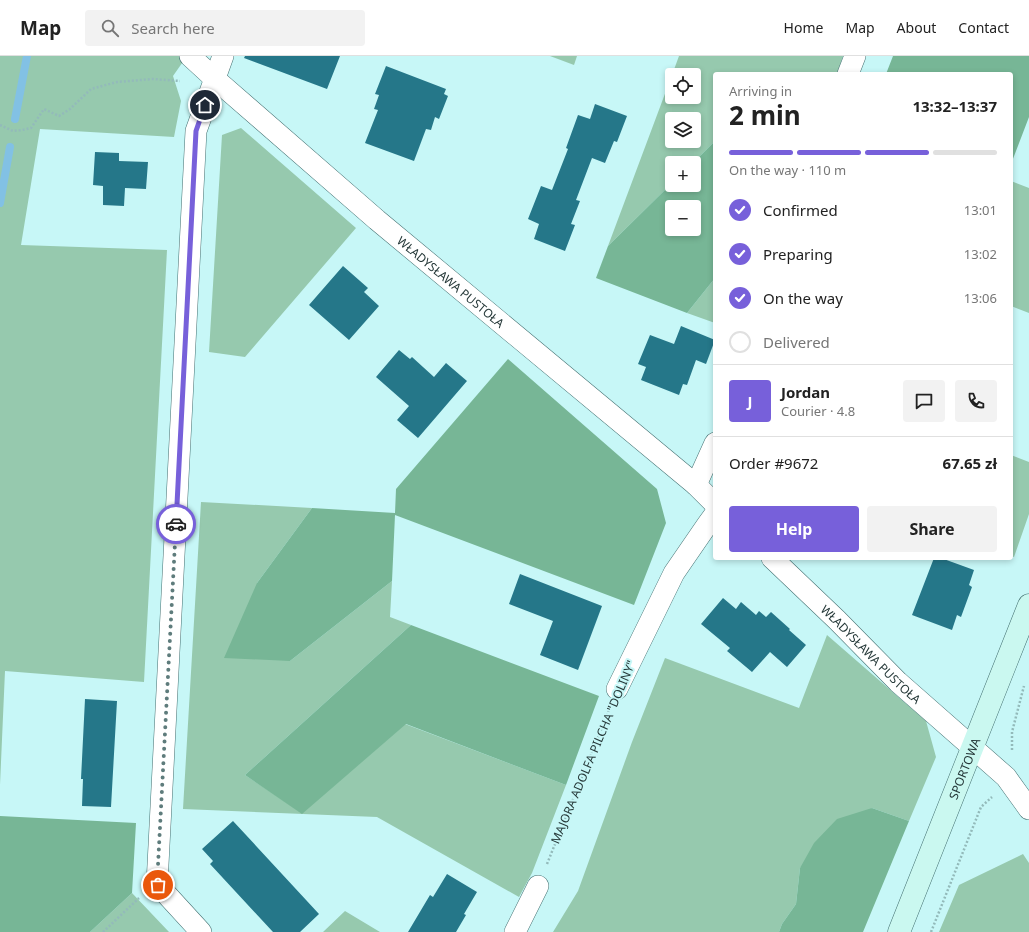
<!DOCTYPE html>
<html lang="en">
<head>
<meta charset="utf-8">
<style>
  body { margin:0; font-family:"Noto Sans",sans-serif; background:#f2f2f2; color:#222; height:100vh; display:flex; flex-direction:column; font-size:15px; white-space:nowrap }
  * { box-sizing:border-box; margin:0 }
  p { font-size:13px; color:#767676 }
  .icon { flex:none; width:22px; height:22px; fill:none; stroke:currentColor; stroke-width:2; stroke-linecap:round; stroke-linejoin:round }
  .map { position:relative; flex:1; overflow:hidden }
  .panel { position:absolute; left:713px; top:16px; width:300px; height:488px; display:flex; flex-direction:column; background:#fff; border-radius:4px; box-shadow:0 2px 6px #0003 }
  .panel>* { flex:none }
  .buttons { position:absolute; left:665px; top:12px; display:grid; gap:8px }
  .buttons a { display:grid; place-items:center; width:36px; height:36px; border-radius:4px; background:#fff; box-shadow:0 2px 6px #0003; font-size:20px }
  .pin { position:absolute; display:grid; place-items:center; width:34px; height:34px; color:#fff; margin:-17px; border:2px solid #fff; border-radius:50%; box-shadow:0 1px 4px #0007 }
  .courier { position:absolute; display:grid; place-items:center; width:40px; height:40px; margin:-20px; border:3px solid #7760da; border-radius:50%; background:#fff; color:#222; box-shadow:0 1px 5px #0007 }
  .overview em { font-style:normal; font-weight:700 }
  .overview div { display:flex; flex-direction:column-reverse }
  .overview { display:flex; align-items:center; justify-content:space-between; height:68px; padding:0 16px }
  h1 { font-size:26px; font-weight:700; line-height:30px }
  .bar { display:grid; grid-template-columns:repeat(4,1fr); gap:6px 4px; align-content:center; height:48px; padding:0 16px }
  .bar i { height:5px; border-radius:3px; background:#e0e0e0 }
  .bar .on { background:#7760da }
  .bar p { grid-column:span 4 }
  .line { display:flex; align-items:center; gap:10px; padding:0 16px; border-top:1px solid #e0e0e0 }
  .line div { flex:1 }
  .round { display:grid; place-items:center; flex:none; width:42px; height:42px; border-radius:4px; background:#f2f2f2 }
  ol { padding:0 16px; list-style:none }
  li { display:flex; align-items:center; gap:12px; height:44px }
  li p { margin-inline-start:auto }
  li .icon { padding:4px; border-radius:50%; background:#7760da; color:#fff; stroke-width:4 }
  li:last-child { color:#767676 }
  li i { width:22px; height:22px; border:2px solid #e0e0e0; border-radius:50% }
  .action { display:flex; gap:8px; margin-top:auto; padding:8px 16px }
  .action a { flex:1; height:46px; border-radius:4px; background:#7760da; color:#fff; font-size:16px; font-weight:700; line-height:46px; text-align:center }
  .action a+a { background:#f2f2f2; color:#222 }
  header { display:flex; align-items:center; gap:24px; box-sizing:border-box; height:56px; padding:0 20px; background:#fff; border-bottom:1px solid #e0e0e0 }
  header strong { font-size:19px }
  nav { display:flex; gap:22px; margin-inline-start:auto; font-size:14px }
  .search { width:280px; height:36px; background:#f2f2f2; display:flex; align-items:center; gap:10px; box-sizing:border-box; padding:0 14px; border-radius:4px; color:#767676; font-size:15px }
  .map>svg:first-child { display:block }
  .green { fill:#96c9ae; fill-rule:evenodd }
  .forest { fill:#77b696; fill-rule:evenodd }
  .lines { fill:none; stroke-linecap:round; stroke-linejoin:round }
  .stream { stroke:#82c1e4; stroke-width:8 }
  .building { fill:#257789 }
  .street-casing { stroke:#457172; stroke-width:22 }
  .secondary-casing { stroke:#457172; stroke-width:23 }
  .path { stroke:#93baba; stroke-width:2.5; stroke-dasharray:2 2; stroke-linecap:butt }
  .street { stroke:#fff; stroke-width:21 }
  .secondary { stroke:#caf8f0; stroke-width:22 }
  .done { stroke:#5e7c7c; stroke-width:4; stroke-dasharray:0 7.2 }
  .route { stroke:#7760da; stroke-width:5 }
  .labels { text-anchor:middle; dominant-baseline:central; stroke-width:4; stroke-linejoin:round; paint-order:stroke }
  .street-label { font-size:12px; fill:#263939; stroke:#c7f7f7 }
</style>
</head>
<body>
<header>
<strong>Map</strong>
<div class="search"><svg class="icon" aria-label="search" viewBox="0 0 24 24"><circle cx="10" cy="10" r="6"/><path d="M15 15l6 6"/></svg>Search here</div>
<nav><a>Home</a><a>Map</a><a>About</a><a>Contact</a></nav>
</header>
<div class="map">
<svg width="1029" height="876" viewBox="0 0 1029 876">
  <rect width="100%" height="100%" fill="#c7f7f7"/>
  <path class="green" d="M 0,0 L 187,0 L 173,20 L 181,45 L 174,81 L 40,73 L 21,189 L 167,194 L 144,626 L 5,615 L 0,729 Z
    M 550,0 L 577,0 L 574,9 Z
    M 679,0 L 843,0 L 837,18 L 715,18 L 715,85 L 693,107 L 672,107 L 672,127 L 608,190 L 672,19 L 672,41 L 694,41 L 694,19 L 672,19 ZM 672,63 L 694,63 L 694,85 L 672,85 Z
    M 241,72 L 356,172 L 245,301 L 209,296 L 222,79 Z
    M 1011,125 L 1029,132 L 1029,257 L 1011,250 Z
    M 715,222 L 715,267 L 687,257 Z
    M 1011,399 L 1029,406 L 1029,458 L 1014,501 L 1011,500 Z
    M 201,446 L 312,452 L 257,527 L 290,605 L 392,525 L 390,561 L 411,569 L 245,719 L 302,757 L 405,668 L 566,729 L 532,817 L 519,841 L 377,761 L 183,753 Z
    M 827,579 L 926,665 L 936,701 L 909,765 L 872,752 L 800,812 L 796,848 L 782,868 L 779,876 L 553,876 L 578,835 L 632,686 L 665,602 L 799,652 Z
    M 1023,798 L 1029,807 L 1029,876 L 939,876 L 959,829 Z
    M 132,837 L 169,876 L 90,876 Z
    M 345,855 L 380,876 L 323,876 Z"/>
  <path class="forest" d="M 893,0 L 1029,0 L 1029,61 L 1011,108 L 1011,18 L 886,18 Z
    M 715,85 L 715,222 L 687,257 L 596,222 L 608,190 L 672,127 L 672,129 L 694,129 L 694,107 L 693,107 ZM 672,151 L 694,151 L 694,173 L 672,173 Z
    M 508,303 L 657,433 L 666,467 L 634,549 L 395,459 L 392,525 L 290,605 L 224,602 L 257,527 L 312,452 L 395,457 L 396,433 Z
    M 411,569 L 599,640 L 566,729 L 406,668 L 302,758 L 245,719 Z
    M 872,752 L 909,765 L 863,876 L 779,876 L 782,868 L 796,848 L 800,812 L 814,787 L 837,763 Z
    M 0,760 L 136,767 L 132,837 L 90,876 L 0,876 Z"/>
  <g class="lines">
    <path class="stream" d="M 15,63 L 27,0
      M 0,147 L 10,91"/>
  </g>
  <path class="building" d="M 245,0 L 340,0 L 327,33 L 244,2 Z
    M 386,10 L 446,33 L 444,38 L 448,40 L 439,63 L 435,61 L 431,74 L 426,73 L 414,105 L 365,87 L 378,54 L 374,53 L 379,39 L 375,38 Z
    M 595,48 L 627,60 L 617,86 L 614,85 L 605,107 L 592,102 L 576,144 L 580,145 L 571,168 L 575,169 L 565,195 L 534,183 L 539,168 L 528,163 L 541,130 L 552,134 L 568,93 L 566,92 L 578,59 L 590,63 Z
    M 95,96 L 119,97 L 119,105 L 148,106 L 146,133 L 125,132 L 124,150 L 103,149 L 103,130 L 93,129 Z
    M 343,210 L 368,232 L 364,236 L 379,250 L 349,284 L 309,249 Z
    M 681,270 L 715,284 L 706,308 L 696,304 L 687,329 L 683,328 L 679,339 L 641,324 L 646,311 L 638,308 L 650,279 L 674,288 Z
    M 399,294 L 410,303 L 412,301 L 434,321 L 446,307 L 467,325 L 418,382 L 397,364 L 409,350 L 376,321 Z
    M 934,502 L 941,502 L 974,514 L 969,529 L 972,531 L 961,561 L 957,559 L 952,574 L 912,559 Z
    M 520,518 L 602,550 L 578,614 L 540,599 L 553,565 L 509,548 Z
    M 723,542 L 736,553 L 741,546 L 756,559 L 759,555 L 766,561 L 771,556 L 790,573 L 789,574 L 806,589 L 787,611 L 770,596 L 752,616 L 727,595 L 730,592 L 701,568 Z
    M 85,643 L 117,645 L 111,751 L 82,750 L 83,723 L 81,723 Z
    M 233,765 L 319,858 L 300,876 L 273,876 L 210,808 L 213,805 L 202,793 Z
    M 447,818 L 477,836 L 464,858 L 466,859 L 456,876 L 408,876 L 430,839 L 433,841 Z"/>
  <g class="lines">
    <g class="street-casing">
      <g id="street">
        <path id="s1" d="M 190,0 L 215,23 L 377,164 L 696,429 L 715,448"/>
        <path d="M 848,18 L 855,0"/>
        <path d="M 696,429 L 715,387"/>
        <path id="s2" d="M 772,502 L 837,564 L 898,626 L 1006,721 L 1029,753"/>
        <path d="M 617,633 L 674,517 L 707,469 L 715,458"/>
        <path d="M 201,876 L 157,828 L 196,75 L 223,0"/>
        <path d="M 515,876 L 538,830"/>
      </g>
    </g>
    <g class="secondary-casing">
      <g id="secondary">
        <path id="s3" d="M 899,876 L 1029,549"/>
      </g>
    </g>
    <path class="path" d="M 0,69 L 13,75 L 22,74 L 31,72 L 44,53 L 59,60 L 70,53 L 91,33 L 117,26 L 153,23 L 180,25
      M 1012,694 L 1012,676 L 1024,630
      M 547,808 L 609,654
      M 103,876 L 139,842
      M 931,876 L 981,751 L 992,741"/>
    <use href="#street" class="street"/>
    <use href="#secondary" class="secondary"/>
  </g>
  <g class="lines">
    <path class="done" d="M 158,829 L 157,828 L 176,468"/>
    <path class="route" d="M 176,468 L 196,75 L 205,49"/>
  </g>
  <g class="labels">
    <g class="street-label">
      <text stroke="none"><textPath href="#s1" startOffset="345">WŁADYSŁAWA PUSTOŁA</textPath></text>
      <text stroke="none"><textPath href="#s2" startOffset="138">WŁADYSŁAWA PUSTOŁA</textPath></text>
      <text transform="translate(593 696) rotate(-67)">MAJORA ADOLFA PILCHA "DOLINY"</text>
      <text stroke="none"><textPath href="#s3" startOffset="176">SPORTOWA</textPath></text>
    </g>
  </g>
</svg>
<div class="buttons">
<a><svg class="icon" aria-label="locate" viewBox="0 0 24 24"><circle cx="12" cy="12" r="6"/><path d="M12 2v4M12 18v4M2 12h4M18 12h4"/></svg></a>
<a><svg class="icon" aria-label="layers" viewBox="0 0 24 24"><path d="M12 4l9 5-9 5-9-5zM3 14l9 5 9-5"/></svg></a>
<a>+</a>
<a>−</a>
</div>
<div class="pin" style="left:158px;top:829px;background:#ea580c"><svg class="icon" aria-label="bag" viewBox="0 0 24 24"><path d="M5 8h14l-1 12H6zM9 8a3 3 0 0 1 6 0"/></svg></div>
<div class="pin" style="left:205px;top:49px;background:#1f2937"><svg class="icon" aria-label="home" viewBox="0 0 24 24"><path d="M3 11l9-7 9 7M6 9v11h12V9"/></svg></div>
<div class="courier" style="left:176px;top:468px"><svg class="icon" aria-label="car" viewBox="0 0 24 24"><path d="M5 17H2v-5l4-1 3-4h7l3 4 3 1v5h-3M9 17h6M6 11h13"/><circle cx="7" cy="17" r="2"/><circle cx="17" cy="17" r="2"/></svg></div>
<section class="panel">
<div class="overview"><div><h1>2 min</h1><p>Arriving in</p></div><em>13:32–13:37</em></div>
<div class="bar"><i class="on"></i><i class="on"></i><i class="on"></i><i></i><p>On the way · 110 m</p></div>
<ol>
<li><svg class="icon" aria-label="check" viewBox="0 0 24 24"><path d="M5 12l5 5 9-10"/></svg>Confirmed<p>13:01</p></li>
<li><svg class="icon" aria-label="check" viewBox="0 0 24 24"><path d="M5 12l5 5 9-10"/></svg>Preparing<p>13:02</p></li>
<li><svg class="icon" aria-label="check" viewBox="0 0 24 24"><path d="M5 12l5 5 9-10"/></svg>On the way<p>13:06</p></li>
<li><i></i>Delivered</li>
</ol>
<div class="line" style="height:72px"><b class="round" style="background:#7760da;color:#fff">J</b><div><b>Jordan</b><p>Courier · 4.8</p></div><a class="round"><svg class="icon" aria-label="chat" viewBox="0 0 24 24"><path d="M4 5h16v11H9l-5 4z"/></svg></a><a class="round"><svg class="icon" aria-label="phone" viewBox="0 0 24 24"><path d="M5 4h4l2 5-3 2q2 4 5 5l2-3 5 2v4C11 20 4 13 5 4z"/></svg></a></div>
<div class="line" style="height:52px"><div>Order #9672</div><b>67.65 zł</b></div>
<div class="action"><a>Help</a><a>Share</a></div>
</section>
</div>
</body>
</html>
